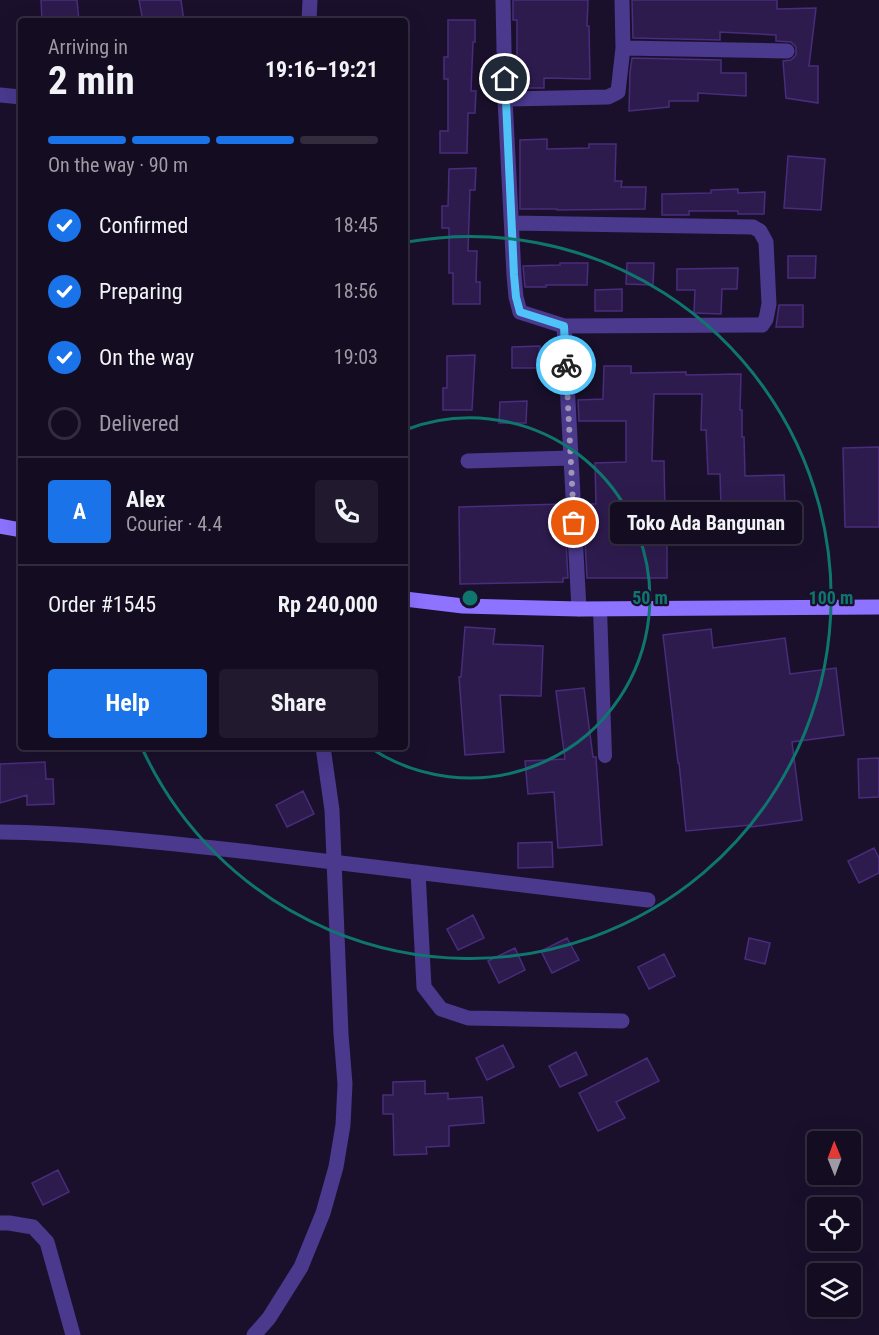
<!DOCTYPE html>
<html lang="en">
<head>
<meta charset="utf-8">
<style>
  body { margin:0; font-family:"Roboto Condensed",sans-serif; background:#211a2e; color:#f1f3f6; height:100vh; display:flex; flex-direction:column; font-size:22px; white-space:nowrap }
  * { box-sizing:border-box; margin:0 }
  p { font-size:20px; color:#9d9ba5 }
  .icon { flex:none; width:33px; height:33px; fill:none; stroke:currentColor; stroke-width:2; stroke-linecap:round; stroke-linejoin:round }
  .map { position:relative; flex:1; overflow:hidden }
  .details { position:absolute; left:18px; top:18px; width:390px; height:732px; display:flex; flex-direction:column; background:#140c21; border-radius:6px; box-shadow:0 6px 24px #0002,0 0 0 2px #332c3f }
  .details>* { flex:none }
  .needle { width:39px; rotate:359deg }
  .tools { position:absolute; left:807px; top:1131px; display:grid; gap:12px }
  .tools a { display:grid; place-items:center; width:54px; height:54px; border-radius:6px; background:#140c21; box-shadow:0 6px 24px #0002,0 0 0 2px #332c3f; font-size:30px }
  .pin { position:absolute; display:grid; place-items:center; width:51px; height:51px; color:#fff; margin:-26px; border:3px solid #fff; border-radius:50%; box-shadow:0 2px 6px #0007 }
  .courier { position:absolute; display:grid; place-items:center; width:60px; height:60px; margin:-30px; border:4px solid #4fc3f7; border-radius:50%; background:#fff; color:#222; box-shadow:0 2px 8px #0007 }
  .bubble { position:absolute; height:42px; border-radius:6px; background:#140c21; box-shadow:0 6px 24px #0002,0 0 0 2px #332c3f; font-size:20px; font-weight:700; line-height:42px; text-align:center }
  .summary em { font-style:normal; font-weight:700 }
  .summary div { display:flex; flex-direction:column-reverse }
  .summary { display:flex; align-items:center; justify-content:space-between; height:102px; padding:0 30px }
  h1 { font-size:39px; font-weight:700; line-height:45px }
  .bar { display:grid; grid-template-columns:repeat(4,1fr); gap:9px 6px; align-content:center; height:72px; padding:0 30px }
  .bar i { height:8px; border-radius:4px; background:#332c3f }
  .bar .on { background:#1a73e8 }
  .bar p { grid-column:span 4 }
  .line { display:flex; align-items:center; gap:15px; padding:0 30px; border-top:2px solid #332c3f }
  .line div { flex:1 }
  .round { display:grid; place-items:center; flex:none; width:63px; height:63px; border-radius:6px; background:#211a2e }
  ol { padding:0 30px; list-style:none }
  li { display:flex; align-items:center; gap:18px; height:66px }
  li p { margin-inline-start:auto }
  li .icon { padding:6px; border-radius:50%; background:#1a73e8; color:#fff; stroke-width:4 }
  li:last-child { color:#9d9ba5 }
  li i { width:33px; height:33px; border:3px solid #332c3f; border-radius:50% }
  .button { display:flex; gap:12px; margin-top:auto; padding:12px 30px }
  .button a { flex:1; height:69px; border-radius:6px; background:#1a73e8; color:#fff; font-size:24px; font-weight:700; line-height:69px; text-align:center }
  .button a+a { background:#211a2e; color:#f1f3f6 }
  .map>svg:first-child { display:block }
  .building { fill:#2e1b4e; stroke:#492c7b; stroke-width:1.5 }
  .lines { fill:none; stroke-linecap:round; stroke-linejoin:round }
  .lane { stroke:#4a398d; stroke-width:14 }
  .street { stroke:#4a398d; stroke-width:15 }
  .secondary { stroke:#8d73ff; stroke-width:15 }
  .done { stroke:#9f95b5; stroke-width:6; stroke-dasharray:0 10.8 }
  .route { stroke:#4fc3f7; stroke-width:8 }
  .ring { fill:none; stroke:#0f766e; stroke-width:3 }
  .centre { fill:#0f766e; stroke:#1a102c; stroke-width:3 }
  .ring-label { font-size:18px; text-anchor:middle; font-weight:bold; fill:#0f766e; stroke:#1a102c; stroke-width:4.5; stroke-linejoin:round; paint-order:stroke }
</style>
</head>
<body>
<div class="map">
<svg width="879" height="1335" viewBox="0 0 879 1335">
  <rect width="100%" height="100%" fill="#1a102c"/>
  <path class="building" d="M 41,0 L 77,0 L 79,21 L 42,21 Z
    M 139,0 L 181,0 L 184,21 L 143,21 Z
    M 513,0 L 588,0 L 587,26 L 589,26 L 590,79 L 544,78 L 544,88 L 517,88 L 517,20 L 513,20 Z
    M 632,0 L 777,0 L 777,9 L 816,8 L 809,66 L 818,66 L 818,103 L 786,98 L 783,61 L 791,60 L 796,55 L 796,47 L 791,42 L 776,41 L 776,35 L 720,32 L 720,40 L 633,38 Z
    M 448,20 L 475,20 L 475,42 L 473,42 L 471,91 L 476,91 L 475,113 L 468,113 L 467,153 L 440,153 L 440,131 L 448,131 L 448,79 L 444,79 L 444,57 L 448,57 Z
    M 632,58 L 721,60 L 721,73 L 746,73 L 746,96 L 698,93 L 698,101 L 669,101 L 669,107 L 629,111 L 630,72 Z
    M 547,139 L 547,149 L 589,148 L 589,144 L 616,144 L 615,181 L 622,181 L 621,187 L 646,187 L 645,209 L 557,210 L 557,209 L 520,209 L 520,140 Z
    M 788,156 L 825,159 L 821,210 L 784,208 Z
    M 476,168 L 475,190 L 470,190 L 468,251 L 477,251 L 476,282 L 480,282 L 480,304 L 453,304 L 453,273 L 449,273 L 449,228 L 442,228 L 442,206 L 448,206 L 449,169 Z
    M 738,189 L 738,193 L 765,192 L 764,214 L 738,214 L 738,211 L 689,211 L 689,215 L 662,215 L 662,194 L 711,193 L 711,190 Z
    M 788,256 L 816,256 L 815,278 L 788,278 Z
    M 560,263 L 588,263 L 587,285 L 546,285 L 546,287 L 525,287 L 523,266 L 560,265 Z
    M 627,263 L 654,263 L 653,285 L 626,284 Z
    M 738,268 L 737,289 L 722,289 L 721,314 L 694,313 L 695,290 L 677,290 L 677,269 Z
    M 622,289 L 622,311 L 595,311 L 595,290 Z
    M 779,305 L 803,305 L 803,327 L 776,327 Z
    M 540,346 L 539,368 L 512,368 L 512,347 Z
    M 475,355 L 472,410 L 443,410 L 443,388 L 447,388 L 447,356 Z
    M 604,366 L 631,366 L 631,373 L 686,372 L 686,375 L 741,374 L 740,410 L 742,410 L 742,437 L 744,437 L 745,476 L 784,475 L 786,538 L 722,539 L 720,474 L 708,474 L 706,430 L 701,430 L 702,394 L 654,394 L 652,461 L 664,461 L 665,512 L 667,512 L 667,578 L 587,578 L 583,504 L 596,504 L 595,463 L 626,462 L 626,421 L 579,421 L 578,400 L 603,399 Z
    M 527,401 L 526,423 L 499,423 L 500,402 Z
    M 879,447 L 879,527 L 845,527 L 843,448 Z
    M 564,504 L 568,578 L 563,578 L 563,582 L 460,584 L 459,507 Z
    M 465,627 L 495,629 L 493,644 L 543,646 L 541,696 L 500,695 L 504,752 L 465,755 L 459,677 L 461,677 Z
    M 711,629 L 713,648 L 785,638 L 790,674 L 836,668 L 844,735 L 792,742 L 802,820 L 751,827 L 751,825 L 686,831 L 679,763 L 678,763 L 663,635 Z
    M 584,688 L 593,757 L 596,757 L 596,758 L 602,845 L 558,848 L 554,792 L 528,794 L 525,761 L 565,759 L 556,691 Z
    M 879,758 L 879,797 L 859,798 L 858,759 Z
    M 45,762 L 46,779 L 53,779 L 54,804 L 27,805 L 27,795 L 0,803 L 0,764 Z
    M 303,791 L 314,814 L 287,827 L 276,805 Z
    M 552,842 L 553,867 L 518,868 L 518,843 Z
    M 874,848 L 879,858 L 879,873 L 859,883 L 848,861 Z
    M 473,915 L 484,938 L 458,950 L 447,929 Z
    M 567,938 L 579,960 L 552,973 L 541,951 Z
    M 749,938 L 770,943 L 765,964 L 745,959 Z
    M 515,948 L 525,970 L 499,983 L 488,961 Z
    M 664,954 L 675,976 L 649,989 L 638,967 Z
    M 503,1045 L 514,1067 L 487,1080 L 476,1058 Z
    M 576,1052 L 587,1075 L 560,1087 L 549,1066 Z
    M 647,1058 L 659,1081 L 616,1102 L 625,1118 L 598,1131 L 579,1093 Z
    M 425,1081 L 425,1094 L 448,1093 L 448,1099 L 482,1097 L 484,1123 L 449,1126 L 449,1146 L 426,1147 L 427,1154 L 394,1155 L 393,1114 L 383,1114 L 383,1095 L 393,1095 L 393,1082 Z
    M 58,1170 L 69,1192 L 43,1205 L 32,1183 Z"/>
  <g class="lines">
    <path class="lane" d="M 600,609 L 605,756"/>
    <path class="street" d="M 503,0 L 505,99 L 514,275 L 516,297 L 520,312 L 564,326 L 751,325 L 762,325 L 766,319 L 769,304 L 766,242 L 760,231 L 753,227 L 512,223
      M 309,21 L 310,0
      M 623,48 L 787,51
      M 0,95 L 21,97
      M 505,99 L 608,97 L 618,92 L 623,48 L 622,0
      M 564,326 L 579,609
      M 468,461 L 571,458
      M 0,832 C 83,833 167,843 250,852 C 383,867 515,885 648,900
      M 418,872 L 424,987 L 441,1009 L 468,1018 L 622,1021
      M 0,1223 L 9,1223 L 33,1227 L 47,1242 L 73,1335
      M 254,1335 L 269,1318 L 301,1267 L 323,1213 L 336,1167 L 343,1125 L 345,1084 L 341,1034 L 332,810 L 323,747"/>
    <path class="secondary" d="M 0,526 L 21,530
      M 405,599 L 463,606 L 579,609 L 879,607"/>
  </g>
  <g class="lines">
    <path class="done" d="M 566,365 L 574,523"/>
    <path class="route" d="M 505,79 L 514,275 L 516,297 L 520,312 L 564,326 L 566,365"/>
  </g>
  <g class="ring">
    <path d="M405 430A180 180 0 1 1 369 747"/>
    <path d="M407 242A361 361 0 1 1 142 748"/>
  </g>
  <circle cx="470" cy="598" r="9" class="centre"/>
  <g class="ring-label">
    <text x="650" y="604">50 m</text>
    <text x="831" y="604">100 m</text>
  </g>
</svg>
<div class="tools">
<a><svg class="needle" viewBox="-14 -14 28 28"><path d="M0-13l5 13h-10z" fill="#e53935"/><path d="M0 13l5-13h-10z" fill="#9d9ba5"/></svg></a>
<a><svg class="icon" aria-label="locate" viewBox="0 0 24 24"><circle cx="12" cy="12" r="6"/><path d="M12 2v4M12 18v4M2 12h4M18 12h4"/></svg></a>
<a><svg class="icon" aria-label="layers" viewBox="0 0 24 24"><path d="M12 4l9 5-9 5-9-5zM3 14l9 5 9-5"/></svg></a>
</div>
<div class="pin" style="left:574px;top:523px;background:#ea580c"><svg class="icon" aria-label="bag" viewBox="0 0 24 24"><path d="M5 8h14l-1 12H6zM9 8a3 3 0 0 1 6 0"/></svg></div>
<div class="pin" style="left:505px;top:79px;background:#1f2937"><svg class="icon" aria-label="home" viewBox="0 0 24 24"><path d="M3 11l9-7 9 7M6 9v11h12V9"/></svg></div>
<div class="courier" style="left:566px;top:365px"><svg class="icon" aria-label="bike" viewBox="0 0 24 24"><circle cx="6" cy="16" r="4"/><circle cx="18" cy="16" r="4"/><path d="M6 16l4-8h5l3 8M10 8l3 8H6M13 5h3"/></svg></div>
<div class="bubble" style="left:610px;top:502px;width:192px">Toko Ada Bangunan</div>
<section class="details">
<div class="summary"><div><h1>2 min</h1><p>Arriving in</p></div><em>19:16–19:21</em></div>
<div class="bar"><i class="on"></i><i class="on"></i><i class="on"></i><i></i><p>On the way · 90 m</p></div>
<ol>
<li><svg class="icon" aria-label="check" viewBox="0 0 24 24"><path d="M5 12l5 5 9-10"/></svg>Confirmed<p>18:45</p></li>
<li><svg class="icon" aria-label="check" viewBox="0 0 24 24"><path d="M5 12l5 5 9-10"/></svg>Preparing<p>18:56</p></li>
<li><svg class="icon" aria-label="check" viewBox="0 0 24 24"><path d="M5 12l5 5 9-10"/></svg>On the way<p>19:03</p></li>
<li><i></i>Delivered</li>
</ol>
<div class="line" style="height:108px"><b class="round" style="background:#1a73e8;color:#fff">A</b><div><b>Alex</b><p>Courier · 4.4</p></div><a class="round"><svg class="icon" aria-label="phone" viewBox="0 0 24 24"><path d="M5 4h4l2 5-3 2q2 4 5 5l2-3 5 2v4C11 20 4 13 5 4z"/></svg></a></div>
<div class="line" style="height:78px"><div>Order #1545</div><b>Rp 240,000</b></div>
<div class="button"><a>Help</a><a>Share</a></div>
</section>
</div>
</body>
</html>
